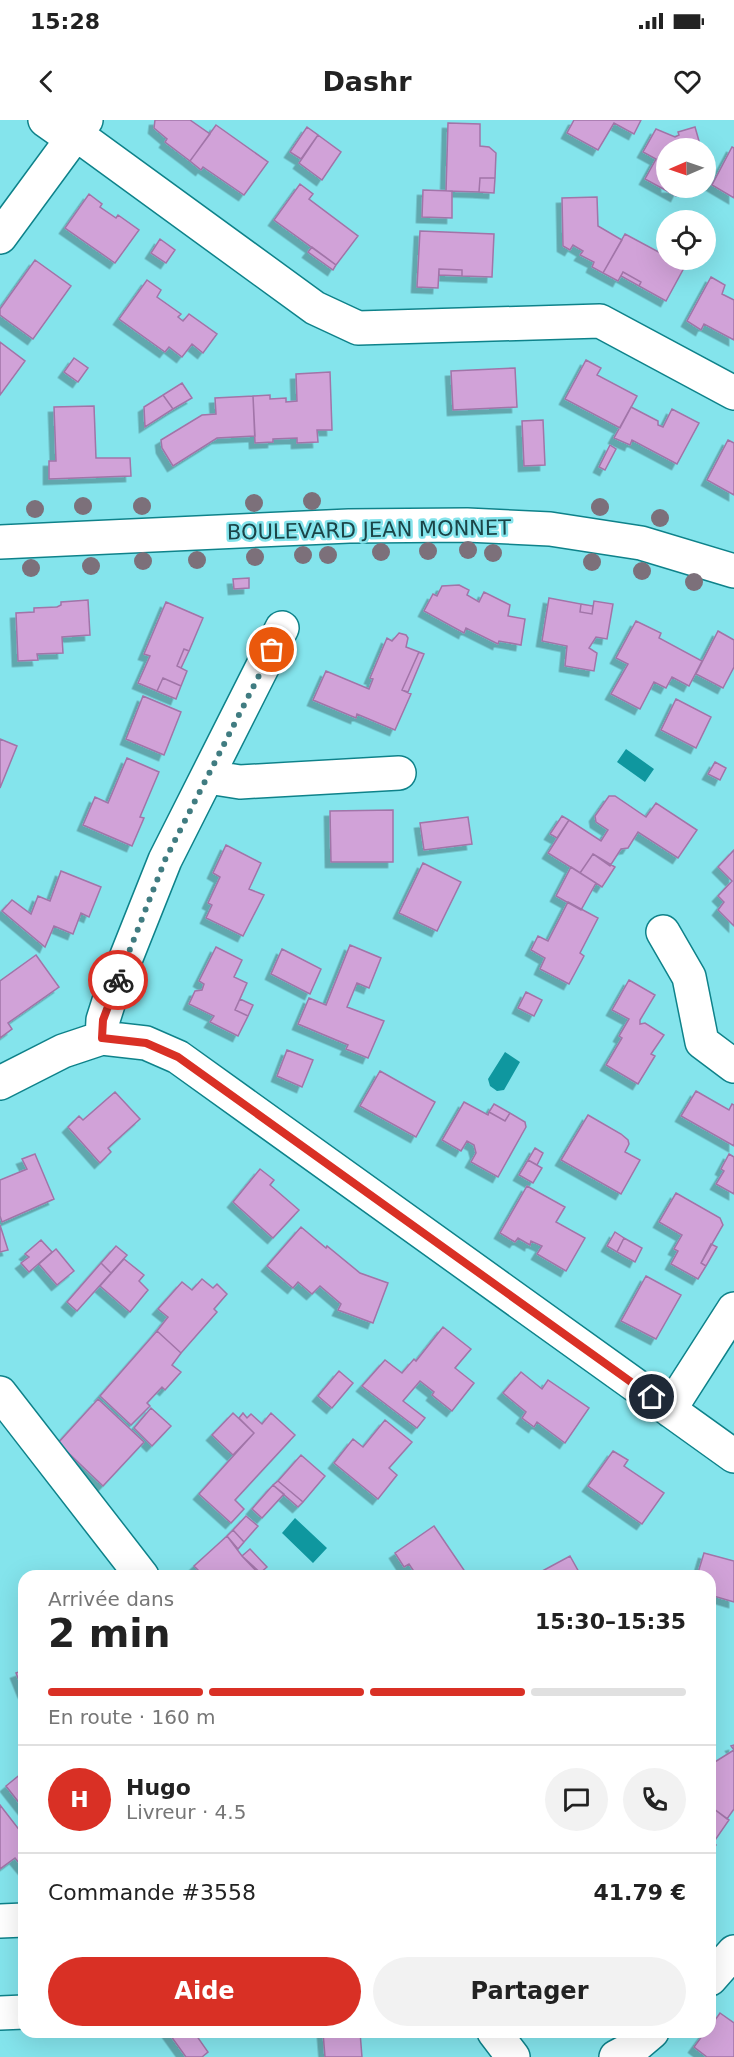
<!DOCTYPE html>
<html lang="fr">
<head>
<meta charset="utf-8">
<style>
  body { margin:0; font-family:"DejaVu Sans",sans-serif; background:#f2f2f2; color:#222; height:100vh; display:flex; flex-direction:column; font-size:22px; white-space:nowrap }
  * { box-sizing:border-box; margin:0 }
  p { font-size:20px; color:#767676 }
  .icon { flex:none; width:33px; height:33px; fill:none; stroke:currentColor; stroke-width:2; stroke-linecap:round; stroke-linejoin:round }
  .map { position:relative; flex:1; overflow:hidden }
  .side { position:absolute; left:18px; top:1450px; width:698px; height:468px; display:flex; flex-direction:column; background:#fff; border-radius:18px; box-shadow:0 6px 24px #0002 }
  .side>* { flex:none }
  .needle { width:39px; rotate:268deg }
  .controls { position:absolute; left:656px; top:18px; display:grid; gap:12px }
  .controls a { display:grid; place-items:center; width:60px; height:60px; border-radius:50%; background:#fff; box-shadow:0 6px 24px #0002; font-size:30px }
  .pin { position:absolute; display:grid; place-items:center; width:51px; height:51px; color:#fff; margin:-26px; border:3px solid #fff; border-radius:50%; box-shadow:0 2px 6px #0007 }
  .courier { position:absolute; display:grid; place-items:center; width:60px; height:60px; margin:-30px; border:4px solid #d93025; border-radius:50%; background:#fff; color:#222; box-shadow:0 2px 8px #0007 }
  .overview em { font-style:normal; font-weight:600 }
  .overview div { display:flex; flex-direction:column-reverse }
  .overview { display:flex; align-items:center; justify-content:space-between; height:102px; padding:0 30px }
  h1 { font-size:39px; font-weight:600; line-height:45px }
  .bar { display:grid; grid-template-columns:repeat(4,1fr); gap:9px 6px; align-content:center; height:72px; padding:0 30px }
  .bar i { height:8px; border-radius:4px; background:#e0e0e0 }
  .bar .selected { background:#d93025 }
  .bar p { grid-column:span 4 }
  .line { display:flex; align-items:center; gap:15px; padding:0 30px; border-top:2px solid #e0e0e0 }
  .line div { flex:1 }
  .round { display:grid; place-items:center; flex:none; width:63px; height:63px; border-radius:32px; background:#f2f2f2 }
  .button { display:flex; gap:12px; margin-top:auto; padding:12px 30px }
  .button a { flex:1; height:69px; border-radius:36px; background:#d93025; color:#fff; font-size:24px; font-weight:600; line-height:69px; text-align:center }
  .button a+a { background:#f2f2f2; color:#222 }
  .status { display:flex; justify-content:space-between; align-items:center; height:42px; padding:0 30px; background:#fff; direction:ltr }
  .status svg { height:16px; fill:currentColor }
  header { display:flex; justify-content:space-between; align-items:center; height:78px; padding:0 30px; background:#fff; font-size:27px; font-weight:600 }
  .map>svg:first-child { display:block }
  .water { fill:#0f979f }
  .building { fill:#d1a2d8; stroke:#a174a8; stroke-width:1.5; filter:url(#shadow) }
  .lines { fill:none; stroke-linecap:round; stroke-linejoin:round }
  .minor-casing { stroke:#0e828a; stroke-width:36 }
  .major-casing { stroke:#0e828a; stroke-width:36 }
  .minor { stroke:#fff; stroke-width:33 }
  .major { stroke:#fff; stroke-width:33 }
  .tree { fill:#7c707a }
  .done { stroke:#407c81; stroke-width:6; stroke-dasharray:0 10.8 }
  .route { stroke:#d93025; stroke-width:8 }
  .labels { text-anchor:middle; dominant-baseline:central; stroke-width:5; stroke-linejoin:round; paint-order:stroke }
  .street-label { font-size:21px; fill:#1b4447; stroke:#84e4ec }
</style>
</head>
<body>
<div class="status"><b>15:28</b><svg viewBox="0 0 49 12"><path d="M0 12V9h3v3zM5 12V6h3v6zM10 12V3h3v9zM15 12V0h3v12zM26 1h20v11H26zM47 4h2v5h-2z"/></svg></div>
<header><svg class="icon" aria-label="back" viewBox="0 0 24 24"><path d="M15 5l-7 7 7 7"/></svg>Dashr<svg class="icon" aria-label="heart" viewBox="0 0 24 24"><path d="M12 20l-8-8c-3-5 5-10 8-4 3-6 11-1 8 4z"/></svg></header>
<div class="map">
<svg width="734" height="1937" viewBox="0 0 734 1937">
  <defs>
    <filter id="shadow"><feDropShadow dx="-5.5" dy="5.5" stdDeviation="0" flood-color="#0004"/></filter>
  </defs>
  <rect width="100%" height="100%" fill="#84e4ec"/>
  <path class="water" d="M 626,629 L 654,649 L 645,662 L 617,642 Z
    M 505,932 L 520,942 L 504,970 L 497,971 L 490,966 L 488,959 Z
    M 295,1398 L 327,1428 L 313,1443 L 282,1413 Z"/>
  <path class="building" d="M 155,0 L 190,0 L 210,14 L 190,41 L 165,22 L 167,19 L 154,8 Z
    M 574,0 L 641,0 L 634,14 L 614,3 L 598,30 L 567,13 Z
    M 448,3 L 480,4 L 480,26 L 489,27 L 496,33 L 495,58 L 480,58 L 479,72 L 446,71 Z
    M 216,5 L 268,42 L 244,75 L 203,47 L 201,50 L 190,41 Z
    M 307,7 L 318,15 L 301,39 L 290,32 Z
    M 695,7 L 701,28 L 666,28 L 666,68 L 680,68 L 676,76 L 645,59 L 656,39 L 643,32 L 656,9 L 675,17 L 679,15 L 678,12 Z
    M 318,15 L 341,32 L 322,60 L 299,43 Z
    M 732,27 L 734,28 L 734,78 L 712,65 Z
    M 480,58 L 495,58 L 494,73 L 479,72 Z
    M 300,64 L 313,74 L 309,79 L 358,116 L 336,145 L 274,100 Z
    M 423,70 L 452,71 L 452,98 L 422,97 Z
    M 89,74 L 102,84 L 100,87 L 116,98 L 118,95 L 139,110 L 115,143 L 65,108 Z
    M 597,77 L 598,106 L 622,120 L 603,153 L 592,147 L 594,142 L 580,135 L 583,131 L 573,125 L 570,130 L 563,126 L 562,78 Z
    M 420,111 L 494,114 L 492,157 L 462,156 L 462,150 L 439,149 L 438,168 L 417,167 Z
    M 625,114 L 666,136 L 666,140 L 672,140 L 685,146 L 666,181 L 639,166 L 641,162 L 623,152 L 618,161 L 603,153 Z
    M 160,119 L 175,130 L 166,143 L 151,133 Z
    M 312,127 L 336,145 L 333,150 L 308,132 Z
    M 35,140 L 71,166 L 33,219 L 0,195 L 0,189 Z
    M 439,149 L 462,150 L 462,156 L 439,155 Z
    M 623,152 L 641,162 L 639,166 L 621,156 Z
    M 711,157 L 725,165 L 722,174 L 734,180 L 734,220 L 704,204 L 701,210 L 687,201 Z
    M 147,160 L 161,170 L 157,177 L 181,194 L 178,197 L 183,201 L 189,194 L 217,214 L 203,233 L 192,224 L 182,237 L 169,227 L 165,232 L 119,199 Z
    M 0,222 L 25,241 L 0,275 Z
    M 74,238 L 88,248 L 78,262 L 64,252 Z
    M 586,240 L 601,248 L 597,255 L 637,276 L 620,308 L 565,279 Z
    M 515,248 L 517,287 L 453,290 L 451,251 Z
    M 330,252 L 332,310 L 317,310 L 318,322 L 297,323 L 297,318 L 273,319 L 273,322 L 255,323 L 253,276 L 270,275 L 270,279 L 286,278 L 286,282 L 297,281 L 296,254 Z
    M 182,263 L 192,278 L 173,289 L 163,275 Z
    M 163,275 L 173,289 L 145,307 L 144,287 Z
    M 253,276 L 255,316 L 217,318 L 173,346 L 162,328 L 161,320 L 202,295 L 216,294 L 215,278 Z
    M 94,286 L 96,338 L 130,338 L 131,356 L 49,359 L 49,341 L 56,341 L 54,287 Z
    M 631,287 L 658,301 L 658,305 L 663,307 L 672,289 L 699,303 L 677,344 L 632,320 L 630,325 L 614,318 Z
    M 543,300 L 545,345 L 524,346 L 522,301 Z
    M 728,320 L 734,323 L 734,375 L 707,360 Z
    M 610,325 L 616,329 L 605,350 L 599,347 Z
    M 249,458 L 249,468 L 234,469 L 233,459 Z
    M 459,465 L 469,470 L 467,475 L 479,482 L 484,472 L 510,485 L 508,496 L 525,499 L 521,525 L 499,521 L 498,524 L 466,508 L 464,513 L 424,491 L 433,474 L 437,476 L 442,466 Z
    M 549,478 L 581,484 L 580,492 L 592,494 L 594,481 L 613,484 L 607,519 L 596,517 L 589,528 L 597,533 L 594,551 L 565,546 L 567,526 L 542,521 Z
    M 88,480 L 90,515 L 62,517 L 63,533 L 37,534 L 38,540 L 18,541 L 16,493 L 34,492 L 34,488 L 57,487 L 61,485 L 61,482 Z
    M 166,482 L 203,498 L 189,531 L 184,529 L 177,546 L 187,551 L 181,566 L 163,558 L 157,571 L 138,563 L 150,536 L 144,534 Z
    M 581,484 L 593,486 L 592,494 L 580,492 Z
    M 636,501 L 661,513 L 659,518 L 702,541 L 689,566 L 672,557 L 666,568 L 654,562 L 640,589 L 611,574 L 628,544 L 616,538 Z
    M 718,511 L 734,520 L 734,547 L 723,568 L 696,554 Z
    M 399,513 L 406,515 L 408,518 L 406,527 L 419,532 L 402,570 L 411,574 L 395,610 L 357,594 L 356,598 L 313,580 L 326,551 L 369,569 L 373,559 L 370,558 L 387,518 L 392,521 Z
    M 184,529 L 189,531 L 181,548 L 177,546 Z
    M 419,532 L 424,534 L 408,572 L 402,570 Z
    M 163,558 L 181,566 L 176,579 L 157,571 Z
    M 143,576 L 181,592 L 164,635 L 126,619 Z
    M 676,579 L 711,597 L 696,628 L 661,610 Z
    M 0,619 L 17,626 L 0,668 Z
    M 127,638 L 159,652 L 140,697 L 144,698 L 132,726 L 83,705 L 95,677 L 108,683 Z
    M 715,642 L 726,648 L 720,660 L 708,654 Z
    M 609,676 L 615,676 L 646,697 L 656,683 L 697,710 L 678,738 L 638,712 L 628,728 L 621,729 L 610,746 L 593,734 L 580,753 L 548,733 L 569,700 L 601,721 L 608,710 L 596,702 L 595,696 Z
    M 393,690 L 393,742 L 331,742 L 330,691 Z
    M 562,696 L 569,700 L 557,718 L 550,714 Z
    M 468,697 L 472,724 L 424,730 L 420,703 Z
    M 226,725 L 261,743 L 249,769 L 264,775 L 243,816 L 206,798 L 212,785 L 208,783 L 220,757 L 213,753 Z
    M 734,730 L 734,806 L 718,790 L 724,782 L 718,776 L 732,761 L 718,747 Z
    M 593,734 L 615,747 L 602,767 L 580,753 Z
    M 423,743 L 461,762 L 437,811 L 399,793 Z
    M 571,747 L 596,763 L 581,790 L 556,776 Z
    M 61,751 L 101,767 L 89,797 L 81,793 L 73,814 L 54,806 L 45,827 L 2,791 L 12,780 L 31,794 L 38,776 L 50,781 Z
    M 568,782 L 598,798 L 580,833 L 584,836 L 569,864 L 540,849 L 545,838 L 531,830 L 538,816 L 548,821 Z
    M 350,825 L 381,838 L 369,868 L 357,863 L 347,887 L 384,901 L 368,938 L 346,929 L 348,925 L 298,904 L 309,878 L 326,885 Z
    M 216,827 L 242,840 L 234,857 L 247,863 L 235,890 L 248,896 L 238,916 L 210,902 L 214,896 L 189,884 L 195,871 L 202,870 L 204,864 L 199,861 Z
    M 282,829 L 321,849 L 310,874 L 271,854 Z
    M 36,835 L 59,867 L 8,903 L 12,909 L 0,918 L 0,861 Z
    M 629,860 L 655,875 L 640,900 L 640,904 L 645,903 L 664,915 L 651,934 L 655,936 L 638,964 L 606,945 L 622,918 L 619,916 L 629,899 L 612,890 Z
    M 526,872 L 542,880 L 534,896 L 518,888 Z
    M 240,879 L 253,885 L 248,896 L 235,890 Z
    M 287,930 L 313,940 L 302,967 L 277,956 Z
    M 380,951 L 435,982 L 416,1017 L 360,986 Z
    M 696,971 L 729,990 L 732,984 L 734,985 L 734,1026 L 681,996 Z
    M 115,972 L 140,999 L 108,1028 L 111,1032 L 100,1043 L 68,1007 L 79,996 L 83,1000 Z
    M 464,982 L 488,995 L 489,992 L 505,1001 L 510,993 L 525,1002 L 526,1007 L 498,1057 L 471,1042 L 476,1033 L 474,1025 L 467,1021 L 461,1031 L 442,1020 Z
    M 494,984 L 510,993 L 505,1001 L 489,992 Z
    M 588,995 L 621,1014 L 628,1020 L 629,1024 L 625,1032 L 640,1040 L 621,1074 L 561,1040 Z
    M 535,1028 L 543,1033 L 537,1045 L 528,1040 Z
    M 35,1034 L 54,1079 L 2,1102 L 0,1096 L 0,1060 L 27,1049 L 22,1039 Z
    M 729,1034 L 734,1037 L 734,1074 L 716,1064 L 724,1051 L 721,1049 Z
    M 528,1040 L 542,1048 L 533,1063 L 519,1055 Z
    M 260,1049 L 274,1060 L 270,1065 L 299,1090 L 273,1118 L 233,1082 Z
    M 527,1066 L 565,1087 L 556,1102 L 585,1118 L 566,1151 L 537,1134 L 542,1126 L 531,1121 L 530,1125 L 518,1118 L 515,1122 L 500,1113 Z
    M 676,1073 L 720,1098 L 723,1105 L 701,1143 L 706,1146 L 698,1159 L 671,1144 L 678,1131 L 674,1129 L 682,1115 L 659,1102 Z
    M 0,1105 L 8,1130 L 0,1132 Z
    M 301,1107 L 326,1128 L 327,1126 L 360,1153 L 388,1163 L 373,1203 L 338,1190 L 341,1184 L 320,1166 L 312,1174 L 298,1162 L 293,1168 L 267,1146 Z
    M 615,1112 L 624,1118 L 617,1132 L 607,1126 Z
    M 624,1118 L 642,1128 L 635,1142 L 617,1132 Z
    M 41,1120 L 52,1132 L 29,1152 L 21,1143 L 29,1137 L 25,1134 Z
    M 711,1124 L 717,1127 L 706,1146 L 701,1143 Z
    M 116,1126 L 127,1135 L 111,1153 L 101,1143 Z
    M 56,1129 L 74,1151 L 57,1165 L 39,1144 Z
    M 124,1139 L 144,1155 L 139,1161 L 148,1170 L 130,1192 L 100,1166 Z
    M 101,1143 L 111,1153 L 77,1191 L 67,1182 Z
    M 646,1156 L 681,1175 L 656,1219 L 621,1201 Z
    M 202,1159 L 213,1168 L 217,1164 L 227,1174 L 214,1189 L 217,1192 L 181,1233 L 157,1211 L 168,1197 L 158,1189 L 182,1162 L 192,1170 Z
    M 443,1207 L 471,1229 L 455,1248 L 474,1263 L 452,1291 L 432,1275 L 434,1272 L 420,1261 L 403,1281 L 425,1298 L 417,1308 L 362,1266 L 385,1240 L 402,1253 L 414,1239 L 416,1241 Z
    M 157,1211 L 181,1233 L 172,1245 L 181,1252 L 165,1270 L 162,1267 L 147,1283 L 150,1286 L 131,1305 L 100,1276 Z
    M 339,1251 L 353,1263 L 332,1288 L 318,1276 Z
    M 521,1252 L 542,1269 L 548,1260 L 589,1288 L 565,1323 L 537,1302 L 534,1307 L 522,1298 L 526,1292 L 503,1273 Z
    M 98,1279 L 144,1322 L 103,1366 L 58,1323 Z
    M 151,1288 L 171,1306 L 152,1326 L 134,1308 Z
    M 233,1293 L 254,1313 L 233,1335 L 212,1315 Z
    M 243,1293 L 247,1298 L 251,1294 L 262,1304 L 271,1293 L 295,1315 L 235,1380 L 244,1389 L 231,1403 L 199,1374 L 254,1313 L 239,1298 Z
    M 385,1300 L 412,1322 L 389,1348 L 397,1355 L 378,1379 L 334,1343 L 353,1319 L 363,1327 Z
    M 613,1331 L 628,1340 L 624,1346 L 664,1373 L 642,1404 L 588,1366 Z
    M 301,1335 L 325,1356 L 303,1382 L 278,1361 Z
    M 278,1361 L 303,1382 L 298,1387 L 273,1365 Z
    M 273,1365 L 284,1374 L 262,1398 L 252,1389 Z
    M 246,1396 L 258,1406 L 244,1422 L 233,1410 Z
    M 434,1406 L 468,1456 L 417,1456 L 409,1444 L 404,1447 L 395,1433 Z
    M 233,1410 L 244,1422 L 238,1429 L 227,1416 Z
    M 227,1416 L 242,1436 L 264,1456 L 204,1456 L 194,1446 Z
    M 250,1429 L 267,1447 L 259,1454 L 242,1436 Z
    M 704,1433 L 734,1441 L 734,1482 L 710,1475 L 710,1456 L 697,1456 Z
    M 570,1436 L 580,1454 L 576,1456 L 533,1456 Z
    M 24,1550 L 24,1573 L 16,1553 Z
    M 734,1625 L 734,1689 L 727,1699 L 710,1686 L 710,1674 L 713,1670 L 710,1665 L 710,1645 L 734,1630 L 731,1626 Z
    M 22,1653 L 24,1655 L 24,1689 L 6,1666 Z
    M 0,1685 L 24,1716 L 24,1749 L 15,1738 L 0,1749 Z
    M 710,1686 L 729,1700 L 713,1723 L 716,1725 L 710,1734 Z
    M 720,1893 L 734,1903 L 734,1937 L 707,1937 L 694,1927 L 705,1912 L 710,1912 L 710,1907 Z
    M 168,1912 L 194,1912 L 208,1932 L 202,1937 L 186,1937 Z
    M 323,1912 L 360,1912 L 362,1937 L 325,1937 Z"/>
  <g class="lines">
    <g class="minor-casing">
      <path id="minor" d="M 45,0 L 62,12 L 87,22 L 315,188 L 358,208 L 600,201 L 734,273
        M 0,117 L 86,0
        M 208,657 L 240,662 L 399,653
        M 663,812 L 689,857 L 702,922 L 734,946
        M 102,918 L 103,900 L 110,878 L 165,740 L 282,508
        M 0,963 L 63,931 L 102,918 L 146,923 L 178,937 L 734,1336
        M 0,1273 L 142,1456
        M 671,1291 L 677,1278 L 734,1189
        M 0,1801 L 24,1800
        M 710,1859 L 734,1832
        M 0,1893 L 24,1892
        M 494,1912 L 513,1937
        M 616,1937 L 633,1928 L 652,1912"/>
    </g>
    <g class="major-casing">
      <path id="major" d="M 0,422 L 349,406 L 467,405 L 550,409 L 641,423 L 734,451"/>
    </g>
    <use href="#minor" class="minor"/>
    <use href="#major" class="major"/>
  </g>
  <g class="tree">
    <circle cx="312" cy="381" r="9"/>
    <circle cx="254" cy="383" r="9"/>
    <circle cx="83" cy="386" r="9"/>
    <circle cx="142" cy="386" r="9"/>
    <circle cx="600" cy="387" r="9"/>
    <circle cx="35" cy="389" r="9"/>
    <circle cx="660" cy="398" r="9"/>
    <circle cx="468" cy="430" r="9"/>
    <circle cx="428" cy="431" r="9"/>
    <circle cx="381" cy="432" r="9"/>
    <circle cx="493" cy="433" r="9"/>
    <circle cx="303" cy="435" r="9"/>
    <circle cx="328" cy="435" r="9"/>
    <circle cx="255" cy="437" r="9"/>
    <circle cx="197" cy="440" r="9"/>
    <circle cx="143" cy="441" r="9"/>
    <circle cx="592" cy="442" r="9"/>
    <circle cx="91" cy="446" r="9"/>
    <circle cx="31" cy="448" r="9"/>
    <circle cx="642" cy="451" r="9"/>
    <circle cx="694" cy="462" r="9"/>
  </g>
  <g class="lines">
    <path class="done" d="M 118,860 L 165,740 L 272,530"/>
    <path class="route" d="M 118,860 L 103,900 L 102,918 L 146,923 L 178,937 L 652,1277"/>
  </g>
  <g class="labels">
    <g class="street-label">
      <text transform="translate(369 410) rotate(-1)">BOULEVARD JEAN MONNET</text>
    </g>
  </g>
</svg>
<div class="controls">
<a><svg class="needle" viewBox="-14 -14 28 28"><path d="M0-13l5 13h-10z" fill="#e53935"/><path d="M0 13l5-13h-10z" fill="#767676"/></svg></a>
<a><svg class="icon" aria-label="locate" viewBox="0 0 24 24"><circle cx="12" cy="12" r="6"/><path d="M12 2v4M12 18v4M2 12h4M18 12h4"/></svg></a>
</div>
<div class="pin" style="left:272px;top:530px;background:#ea580c"><svg class="icon" aria-label="bag" viewBox="0 0 24 24"><path d="M5 8h14l-1 12H6zM9 8a3 3 0 0 1 6 0"/></svg></div>
<div class="pin" style="left:652px;top:1277px;background:#1f2937"><svg class="icon" aria-label="home" viewBox="0 0 24 24"><path d="M3 11l9-7 9 7M6 9v11h12V9"/></svg></div>
<div class="courier" style="left:118px;top:860px"><svg class="icon" aria-label="bike" viewBox="0 0 24 24"><circle cx="6" cy="16" r="4"/><circle cx="18" cy="16" r="4"/><path d="M6 16l4-8h5l3 8M10 8l3 8H6M13 5h3"/></svg></div>
<section class="side">
<div class="overview"><div><h1>2 min</h1><p>Arrivée dans</p></div><em>15:30–15:35</em></div>
<div class="bar"><i class="selected"></i><i class="selected"></i><i class="selected"></i><i></i><p>En route · 160 m</p></div>
<div class="line" style="height:108px"><b class="round" style="background:#d93025;color:#fff">H</b><div><b>Hugo</b><p>Livreur · 4.5</p></div><a class="round"><svg class="icon" aria-label="chat" viewBox="0 0 24 24"><path d="M4 5h16v11H9l-5 4z"/></svg></a><a class="round"><svg class="icon" aria-label="phone" viewBox="0 0 24 24"><path d="M5 4h4l2 5-3 2q2 4 5 5l2-3 5 2v4C11 20 4 13 5 4z"/></svg></a></div>
<div class="line" style="height:78px"><div>Commande #3558</div><b>41.79 €</b></div>
<div class="button"><a>Aide</a><a>Partager</a></div>
</section>
</div>
</body>
</html>
